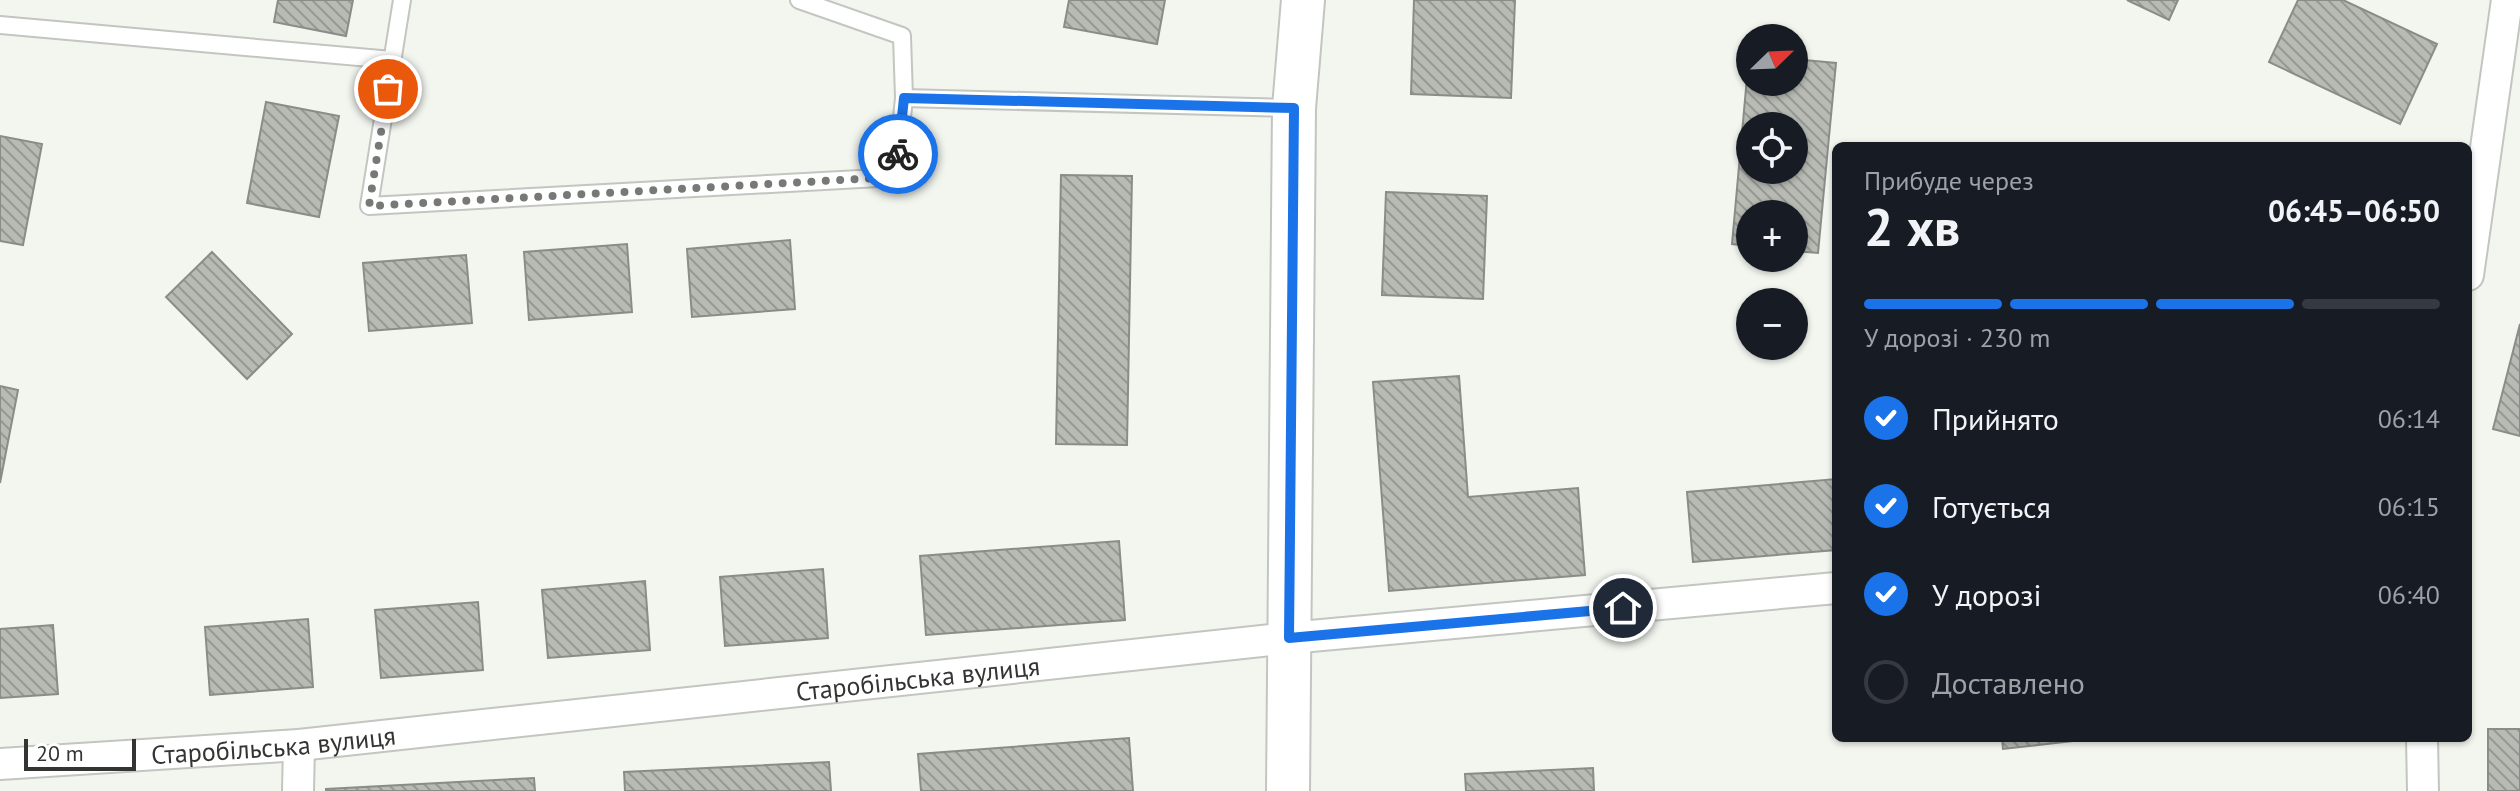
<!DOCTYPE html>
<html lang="uk">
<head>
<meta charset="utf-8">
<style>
  body { margin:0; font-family:"PT Sans",sans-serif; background:#242831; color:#f1f3f6; height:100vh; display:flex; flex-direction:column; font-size:30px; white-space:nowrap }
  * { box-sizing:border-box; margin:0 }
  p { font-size:26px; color:#9ea1a6 }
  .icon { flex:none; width:44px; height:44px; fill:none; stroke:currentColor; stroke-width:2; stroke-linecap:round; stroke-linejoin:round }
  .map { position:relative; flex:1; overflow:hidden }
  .sheet { position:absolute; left:1832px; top:142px; width:640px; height:600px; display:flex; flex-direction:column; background:#171b24; border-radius:12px; box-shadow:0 2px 6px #0004 }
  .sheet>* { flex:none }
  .needle { width:52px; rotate:67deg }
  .buttons { position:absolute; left:1736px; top:24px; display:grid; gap:16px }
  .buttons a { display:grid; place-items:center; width:72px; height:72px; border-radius:50%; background:#171b24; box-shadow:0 2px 6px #0004; font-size:40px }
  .scale { position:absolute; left:24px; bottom:20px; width:112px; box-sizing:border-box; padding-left:8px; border:4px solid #343533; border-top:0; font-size:22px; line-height:28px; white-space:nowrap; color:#343533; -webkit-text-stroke:6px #fff; paint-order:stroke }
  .pin { position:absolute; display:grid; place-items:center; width:68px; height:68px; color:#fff; margin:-34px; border:4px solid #fff; border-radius:50%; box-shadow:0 2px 8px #0007 }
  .courier { position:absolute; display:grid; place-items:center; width:80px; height:80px; margin:-40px; border:6px solid #1a73e8; border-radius:50%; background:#fff; color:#222; box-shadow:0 2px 10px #0007 }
  .summary em { font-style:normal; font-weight:800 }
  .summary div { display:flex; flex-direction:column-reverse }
  .summary { display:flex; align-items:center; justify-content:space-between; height:136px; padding:0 32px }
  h1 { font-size:52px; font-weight:800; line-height:60px }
  .bar { display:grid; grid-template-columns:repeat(4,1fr); gap:12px 8px; align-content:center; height:96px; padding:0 32px }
  .bar i { height:10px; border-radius:6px; background:#363941 }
  .bar .current { background:#1a73e8 }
  .bar p { grid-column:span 4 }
  ol { padding:0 32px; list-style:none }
  li { display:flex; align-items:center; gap:24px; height:88px }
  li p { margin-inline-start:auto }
  li .icon { padding:8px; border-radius:50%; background:#1a73e8; color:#fff; stroke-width:4 }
  li:last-child { color:#9ea1a6 }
  li i { width:44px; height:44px; border:4px solid #363941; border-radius:50% }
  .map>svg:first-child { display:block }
  .building { fill:url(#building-back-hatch); stroke:#8a8d87; stroke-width:2; fill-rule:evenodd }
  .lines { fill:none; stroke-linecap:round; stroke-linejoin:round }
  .lane-casing { stroke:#c3c6c0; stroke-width:20 }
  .street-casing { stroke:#c3c6c0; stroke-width:34 }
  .secondary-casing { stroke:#c3c6c0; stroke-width:46 }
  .lane { stroke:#fff; stroke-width:16 }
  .street { stroke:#fff; stroke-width:30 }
  .secondary { stroke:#fff; stroke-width:42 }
  .done { stroke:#767975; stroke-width:8; stroke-dasharray:0 14.4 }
  .route { stroke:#1a73e8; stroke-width:10 }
  .labels { text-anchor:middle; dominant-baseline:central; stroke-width:8; stroke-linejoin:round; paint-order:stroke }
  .street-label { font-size:26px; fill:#343533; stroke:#fff }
</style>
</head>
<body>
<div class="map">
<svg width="2520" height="791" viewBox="0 0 2520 791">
  <defs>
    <pattern id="building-back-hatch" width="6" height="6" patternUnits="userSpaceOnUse" patternTransform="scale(2)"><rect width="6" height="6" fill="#b7bbb4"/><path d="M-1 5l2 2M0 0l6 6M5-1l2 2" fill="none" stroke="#969993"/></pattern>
  </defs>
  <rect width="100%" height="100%" fill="#f2f6ef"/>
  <path class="building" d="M 278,0 L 353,0 L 346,36 L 274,22 Z
    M 1069,0 L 1165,0 L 1157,44 L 1064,27 Z
    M 1414,0 L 1515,0 L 1511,98 L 1411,94 Z
    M 2127,0 L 2178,0 L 2169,20 Z
    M 2298,0 L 2343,0 L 2437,44 L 2400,124 L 2269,62 Z
    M 1749,55 L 1750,82 L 1794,82 L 1794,59 L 1836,63 L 1818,253 L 1794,251 L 1794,214 L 1750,214 L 1750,246 L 1732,244 ZM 1750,126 L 1794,126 L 1794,170 L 1750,170 Z
    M 266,102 L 339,116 L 319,217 L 247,203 Z
    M 0,136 L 42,144 L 23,245 L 0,241 Z
    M 1061,175 L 1132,176 L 1127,445 L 1056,444 Z
    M 1386,192 L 1487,196 L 1483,299 L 1382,295 Z
    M 790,240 L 795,309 L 692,317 L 687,249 Z
    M 627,244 L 632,312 L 529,320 L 524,252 Z
    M 212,252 L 292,334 L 247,379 L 166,297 Z
    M 466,255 L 472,323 L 369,331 L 363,263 Z
    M 2520,324 L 2520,436 L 2493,429 Z
    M 1459,376 L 1468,497 L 1578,488 L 1585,575 L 1389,591 L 1373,382 Z
    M 0,386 L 18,390 L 0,483 Z
    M 1836,479 L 1836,550 L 1693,562 L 1687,492 Z
    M 1119,541 L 1125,620 L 926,635 L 920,556 Z
    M 823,569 L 828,638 L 725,646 L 720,577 Z
    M 645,581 L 650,650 L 548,658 L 542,590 Z
    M 478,602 L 483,670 L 381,678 L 375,610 Z
    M 308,619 L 313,687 L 210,695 L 205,627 Z
    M 53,625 L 58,694 L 0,698 L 0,629 Z
    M 2488,729 L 2520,729 L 2520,791 L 2488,791 Z
    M 1129,738 L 1133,791 L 921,791 L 918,754 Z
    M 2002,738 L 2099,738 L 2003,749 Z
    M 829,762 L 831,791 L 625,791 L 624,772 Z
    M 1593,768 L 1594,791 L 1466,791 L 1465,774 Z
    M 534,778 L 535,791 L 326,791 L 326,789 Z"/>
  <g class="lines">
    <g class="lane-casing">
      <path id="lane" d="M 402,0 L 369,206 L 896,177 L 904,98 L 902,36 L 799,0
        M 0,25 L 392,60
        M 904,98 L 1294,108"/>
    </g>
    <g class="street-casing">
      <g id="street">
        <path d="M 2468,275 L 2507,0"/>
        <path d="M 2422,738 L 2423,791"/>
        <path id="s1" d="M 0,764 L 299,745 L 1289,638 L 1836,588"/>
        <path d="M 298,791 L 299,745"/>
      </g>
    </g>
    <g class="secondary-casing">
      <path id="secondary" d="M 1288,791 L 1294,108 L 1303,0"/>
    </g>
    <use href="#lane" class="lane"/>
    <use href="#street" class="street"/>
    <use href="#secondary" class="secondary"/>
  </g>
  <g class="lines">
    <path class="done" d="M 388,89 L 369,206 L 896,177 L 898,154"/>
    <path class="route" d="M 898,154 L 904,98 L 1294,108 L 1289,638 L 1623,608"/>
  </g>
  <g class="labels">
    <g class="street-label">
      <text stroke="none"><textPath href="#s1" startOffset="922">Старобільська вулиця</textPath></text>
      <text stroke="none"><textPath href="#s1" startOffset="274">Старобільська вулиця</textPath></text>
    </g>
  </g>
</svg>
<div class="buttons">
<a><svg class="needle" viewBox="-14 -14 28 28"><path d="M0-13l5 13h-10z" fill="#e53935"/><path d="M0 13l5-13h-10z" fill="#9ea1a6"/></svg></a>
<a><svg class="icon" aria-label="locate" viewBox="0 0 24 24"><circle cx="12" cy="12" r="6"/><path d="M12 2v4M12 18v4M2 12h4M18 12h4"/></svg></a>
<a>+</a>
<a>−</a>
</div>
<div class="scale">20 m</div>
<div class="pin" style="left:388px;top:89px;background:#ea580c"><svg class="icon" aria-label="bag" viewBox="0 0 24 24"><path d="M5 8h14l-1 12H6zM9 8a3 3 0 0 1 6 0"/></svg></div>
<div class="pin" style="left:1623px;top:608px;background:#1f2937"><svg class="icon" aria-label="home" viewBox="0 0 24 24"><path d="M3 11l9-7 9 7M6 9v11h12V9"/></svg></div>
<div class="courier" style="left:898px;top:154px"><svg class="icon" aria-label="bike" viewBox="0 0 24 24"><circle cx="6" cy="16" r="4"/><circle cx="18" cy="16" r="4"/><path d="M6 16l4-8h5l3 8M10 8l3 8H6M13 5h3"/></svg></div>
<section class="sheet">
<div class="summary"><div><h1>2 хв</h1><p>Прибуде через</p></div><em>06:45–06:50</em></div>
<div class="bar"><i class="current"></i><i class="current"></i><i class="current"></i><i></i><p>У дорозі · 230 m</p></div>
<ol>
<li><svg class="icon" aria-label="check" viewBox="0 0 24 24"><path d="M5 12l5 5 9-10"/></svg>Прийнято<p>06:14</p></li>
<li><svg class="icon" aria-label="check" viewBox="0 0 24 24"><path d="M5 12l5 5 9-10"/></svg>Готується<p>06:15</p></li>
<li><svg class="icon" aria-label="check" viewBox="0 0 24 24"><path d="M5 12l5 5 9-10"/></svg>У дорозі<p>06:40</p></li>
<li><i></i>Доставлено</li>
</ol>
</section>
</div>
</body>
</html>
